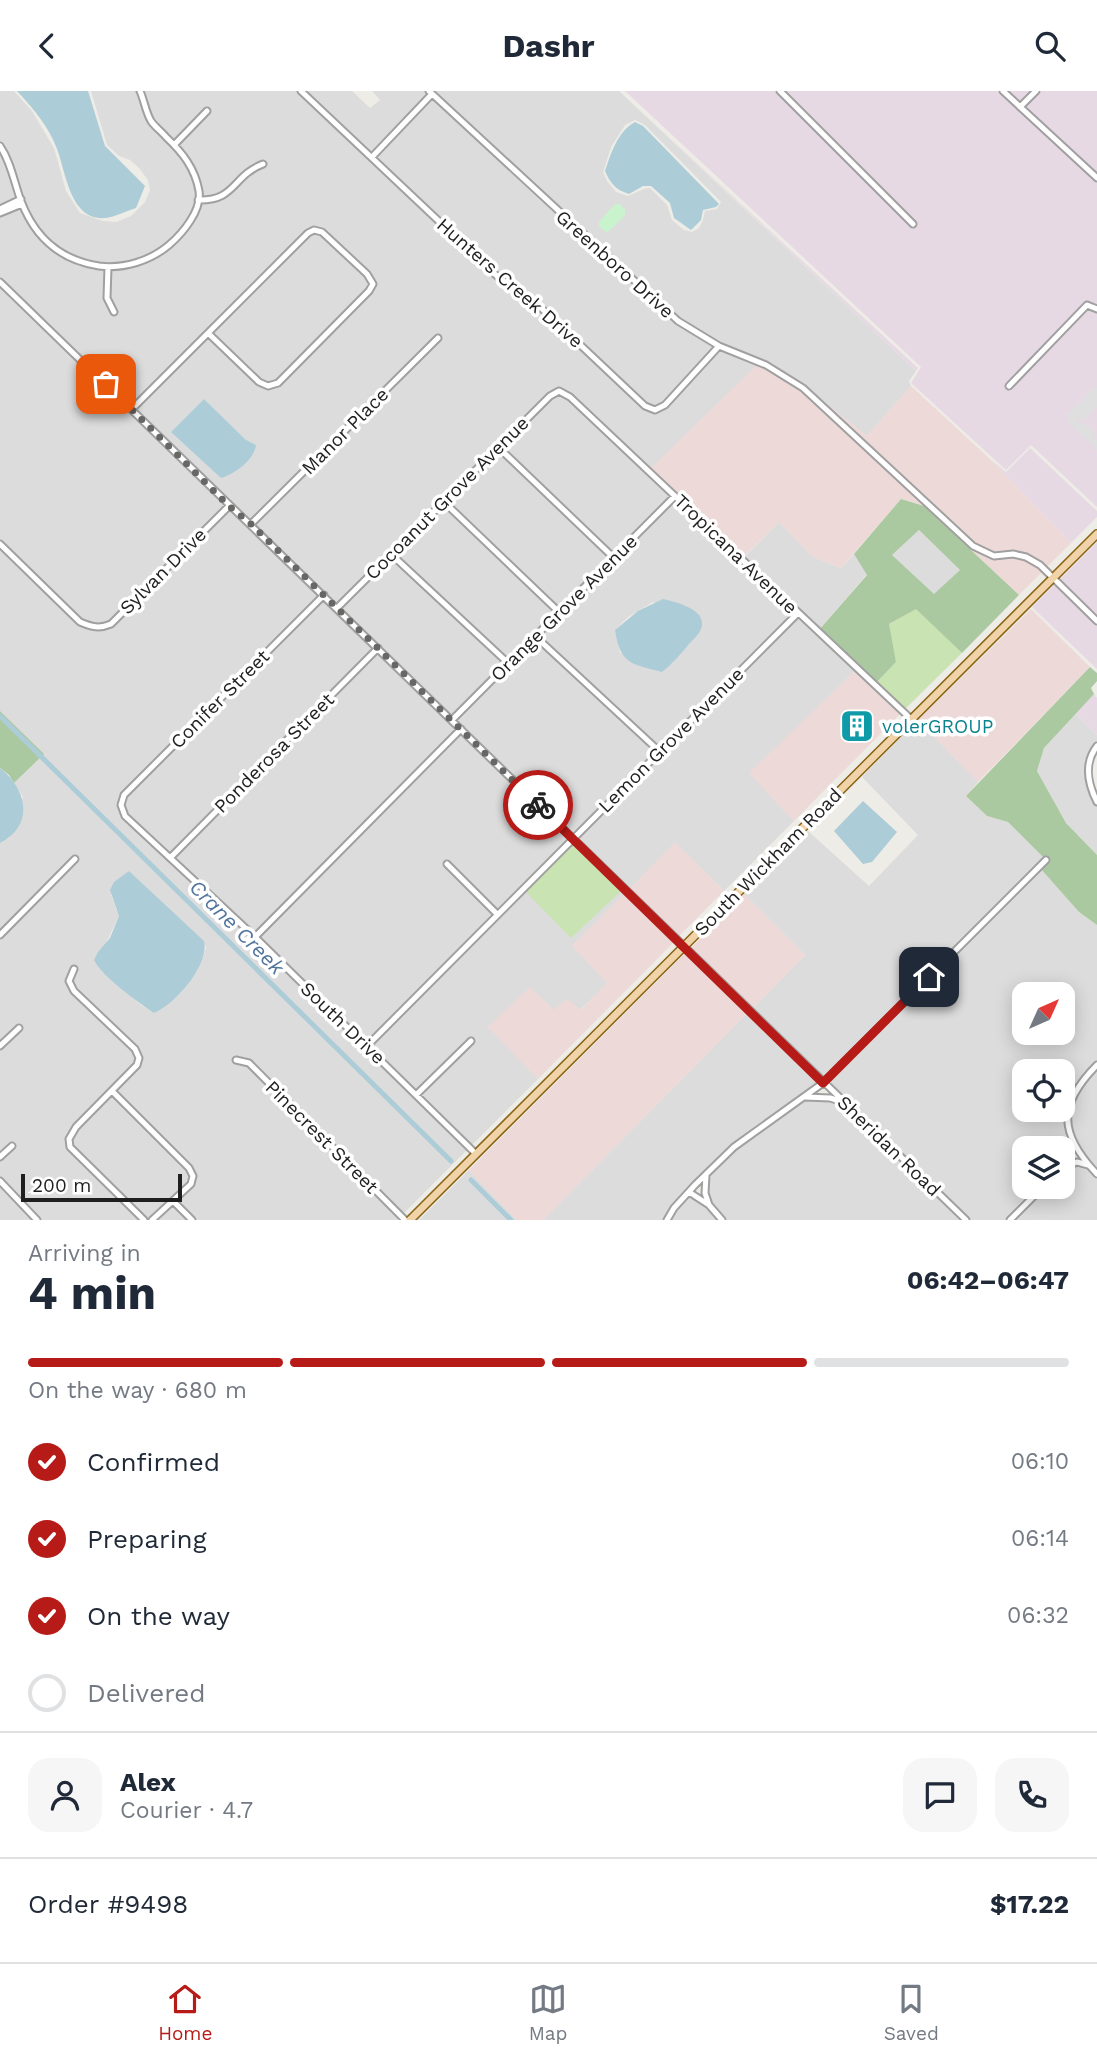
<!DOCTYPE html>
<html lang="en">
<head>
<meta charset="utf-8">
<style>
  body { margin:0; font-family:"Work Sans",sans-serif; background:#f6f6f7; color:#1f2937; height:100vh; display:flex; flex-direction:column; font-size:26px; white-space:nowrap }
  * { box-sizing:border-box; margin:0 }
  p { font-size:23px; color:#747a83 }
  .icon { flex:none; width:38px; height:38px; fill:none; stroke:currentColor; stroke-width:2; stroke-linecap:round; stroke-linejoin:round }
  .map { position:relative; height:1129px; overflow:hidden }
  .side { display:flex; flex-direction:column; background:#fff; flex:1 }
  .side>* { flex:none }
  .needle { width:46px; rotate:45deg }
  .controls { position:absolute; left:1012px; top:891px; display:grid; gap:14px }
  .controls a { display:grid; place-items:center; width:63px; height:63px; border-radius:14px; background:#fff; box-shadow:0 4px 18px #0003; font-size:35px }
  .scale { position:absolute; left:21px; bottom:18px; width:161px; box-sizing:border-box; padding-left:7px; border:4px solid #1f1f1f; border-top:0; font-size:19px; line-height:24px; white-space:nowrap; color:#1f1f1f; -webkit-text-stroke:5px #fff; paint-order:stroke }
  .pin { position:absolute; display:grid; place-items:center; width:60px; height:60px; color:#fff; margin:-30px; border-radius:14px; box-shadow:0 4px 10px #0006 }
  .courier { position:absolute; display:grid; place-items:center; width:70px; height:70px; margin:-35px; border:5px solid #b61b17; border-radius:50%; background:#fff; color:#222; box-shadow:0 2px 9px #0007 }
  .summary em { font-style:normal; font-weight:700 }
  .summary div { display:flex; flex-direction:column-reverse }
  .summary { display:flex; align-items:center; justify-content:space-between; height:119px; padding:0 28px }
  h1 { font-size:46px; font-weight:700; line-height:52px }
  .bar { display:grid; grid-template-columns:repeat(4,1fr); gap:10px 7px; align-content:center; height:84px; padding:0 28px }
  .bar i { height:9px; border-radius:5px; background:#e0e1e3 }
  .bar .selected { background:#b61b17 }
  .bar p { grid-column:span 4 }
  .line { display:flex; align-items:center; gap:18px; padding:0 28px; border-top:2px solid #e0e1e3 }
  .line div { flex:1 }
  .round { display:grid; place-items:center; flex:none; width:74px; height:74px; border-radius:21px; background:#f6f6f7 }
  ol { padding:0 28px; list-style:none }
  li { display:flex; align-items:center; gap:21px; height:77px }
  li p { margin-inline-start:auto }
  li .icon { padding:7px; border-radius:50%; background:#b61b17; color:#fff; stroke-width:4 }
  li:last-child { color:#747a83 }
  li i { width:38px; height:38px; border:4px solid #e0e1e3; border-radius:50% }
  header { display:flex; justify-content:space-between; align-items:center; height:91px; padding:0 28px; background:#fff; font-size:32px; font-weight:700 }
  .tab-bar { display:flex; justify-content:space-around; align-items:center; height:98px; border-top:2px solid #e0e1e3; background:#fff; font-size:19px; color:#747a83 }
  .tab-bar a { display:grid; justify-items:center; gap:4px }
  .tab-bar .selected { color:#b61b17 }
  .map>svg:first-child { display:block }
  .residential { fill:#dddcdc; fill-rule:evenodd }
  .commercial { fill:#edd9d8 }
  .industrial { fill:#e7d9e4 }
  .grass { fill:#c9e3b2 }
  .forest { fill:#abc9a0; fill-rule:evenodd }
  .park { fill:#c9f3cd }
  .parking { fill:#dfdfdf }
  .water { fill:#acccd7 }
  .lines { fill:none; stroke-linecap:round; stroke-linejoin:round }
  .canal { stroke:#acccd7; stroke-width:5 }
  .minor-casing { stroke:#a0a0a0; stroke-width:9 }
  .major-casing { stroke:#886312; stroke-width:10 }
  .minor { stroke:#fff; stroke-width:5 }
  .major { stroke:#f1d3a9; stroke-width:7 }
  .done { stroke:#676765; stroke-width:7; stroke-dasharray:0 12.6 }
  .route { stroke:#b61b17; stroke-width:9 }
  .labels { text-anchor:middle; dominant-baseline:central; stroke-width:7; stroke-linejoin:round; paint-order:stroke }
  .street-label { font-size:19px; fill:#1f1f1f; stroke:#fff }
  .culture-label { font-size:19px; fill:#0d838f; stroke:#fff; text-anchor:start }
  .water-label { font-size:21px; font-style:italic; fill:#53769d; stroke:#fff }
</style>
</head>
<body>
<header><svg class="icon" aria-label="back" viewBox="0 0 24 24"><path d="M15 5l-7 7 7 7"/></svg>Dashr<svg class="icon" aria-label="search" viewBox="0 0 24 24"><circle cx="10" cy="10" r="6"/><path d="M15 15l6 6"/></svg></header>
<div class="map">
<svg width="1097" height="1129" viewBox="0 0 1097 1129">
  <rect width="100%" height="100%" fill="#eeece6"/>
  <path class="residential" d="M 0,0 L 14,0 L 32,20 L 54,57 L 66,100 L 80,122 L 103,130 L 116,131 L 131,125 L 145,111 L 150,99 L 148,89 L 139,77 L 130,69 L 119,65 L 107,54 L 91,0 L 352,0 L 370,17 L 380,9 L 372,0 L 619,0 L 916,280 L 909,290 L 911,295 L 867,345 L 796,289 L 743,467 L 779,431 L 813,466 L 841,477 L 854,463 L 867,483 L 819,539 L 858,577 L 750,682 L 794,730 L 724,800 L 675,752 L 630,798 L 255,433 L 442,247 L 438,243 L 251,429 L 231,413 L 0,186 ZM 635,29 L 645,34 L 721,111 L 717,118 L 705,120 L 703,129 L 699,137 L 692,141 L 684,139 L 672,129 L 667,114 L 650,97 L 644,98 L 628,105 L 616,101 L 607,90 L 603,81 L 611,56 L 625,34 ZM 204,308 L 246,349 L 171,341 ZM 653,511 L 700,540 L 671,573 L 620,562 L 615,539 L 628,526 Z
    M 0,195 L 625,802 L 573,855 L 608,892 L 580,919 L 554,919 L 488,935 L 538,988 L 397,1129 L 0,1129 L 0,752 L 9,747 L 23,706 L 14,692 L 43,663 L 0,620 ZM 129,780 L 204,851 L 206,857 L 202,868 L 182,901 L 155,922 L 141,914 L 101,880 L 106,852 L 119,825 L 111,804 Z
    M 919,439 L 960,479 L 934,504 L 892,464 Z
    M 1075,622 L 1097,644 L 1097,650 L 1091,658 L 1085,675 L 1086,693 L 1097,715 L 1097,764 L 1066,732 L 1037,680 L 1044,657 Z
    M 918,629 L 978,691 L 966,705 L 987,725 L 1008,731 L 1044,767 L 823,988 L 753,917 L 805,864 L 744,803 L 808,740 L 869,795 L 918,744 L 862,686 Z
    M 1048,771 L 1042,778 L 1079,821 L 1097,834 L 1097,970 L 1071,1000 L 1064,1030 L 1069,1053 L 1062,1071 L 1062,1057 L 1024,1057 L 1024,1096 L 1039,1096 L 1006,1129 L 970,1129 L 827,992 ZM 1024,903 L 1062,903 L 1062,942 L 1024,942 ZM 1024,980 L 1062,980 L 1062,1018 L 1024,1018 Z
    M 748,921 L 819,992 L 733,1053 L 688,1097 L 671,1115 L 663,1129 L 543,1129 Z
    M 1097,978 L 1097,1079 L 1076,1052 L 1070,1030 L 1076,1003 Z
    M 806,1009 L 830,1010 L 842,1014 L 961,1129 L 727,1129 L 712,1113 L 708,1101 L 709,1084 L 736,1058 Z
    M 1077,1074 L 1086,1077 L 1097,1088 L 1097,1129 L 1014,1129 L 1047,1096 L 1062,1096 L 1062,1081 Z
    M 469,1079 L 517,1129 L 419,1129 Z
    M 689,1104 L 707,1117 L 718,1129 L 670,1129 Z"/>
  <path class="commercial" d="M 763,268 L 796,289 L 867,345 L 911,295 L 990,368 L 1071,452 L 1019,504 L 925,415 L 901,408 L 841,477 L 813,466 L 779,431 L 742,467 L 650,378 Z
    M 1031,518 L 1090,576 L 978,691 L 918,629 Z
    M 858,577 L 903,620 L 794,730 L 749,682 Z
    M 675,751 L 724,800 L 679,845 L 630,798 Z
    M 625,802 L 675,850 L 538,988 L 488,936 L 530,896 L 554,919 L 567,908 L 581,919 L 607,892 L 572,855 Z
    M 744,803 L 805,864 L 753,917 L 691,857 Z
    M 686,861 L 748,921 L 543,1129 L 517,1129 L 469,1079 Z"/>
  <path class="industrial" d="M 619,0 L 918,277 L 916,280 L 695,71 Z
    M 625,0 L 1097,0 L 1097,416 L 1031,354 L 1006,379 L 911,292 L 921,276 Z
    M 1030,357 L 1097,420 L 1097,426 L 1071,452 L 990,368 L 1006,381 Z
    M 1097,451 L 1097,578 L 1032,516 Z
    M 1094,603 L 1097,607 L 1097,644 L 1075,622 Z"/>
  <path class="grass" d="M 916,517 L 962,562 L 903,620 L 875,593 L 896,571 L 888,534 Z
    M 569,754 L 574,754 L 621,800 L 571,847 L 525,800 Z"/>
  <path class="forest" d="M 901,408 L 924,415 L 1019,504 L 962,562 L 916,518 L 889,533 L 896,571 L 875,593 L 819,539 L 867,484 L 854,463 ZM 919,439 L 960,479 L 934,503 L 892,464 Z
    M 1090,576 L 1097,582 L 1097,590 L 1091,597 L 1094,603 L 1044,657 L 1037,680 L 1066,732 L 1097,764 L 1097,834 L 1079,821 L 1041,778 L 1050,768 L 1047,765 L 1044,767 L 1008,731 L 987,725 L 966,705 Z
    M 0,620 L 44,663 L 14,692 L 9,684 L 0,677 Z"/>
  <path class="park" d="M 615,113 L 620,113 L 625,119 L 625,124 L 609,140 L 606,141 L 599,135 L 599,131 Z"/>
  <path class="parking" d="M 1094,295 L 1097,298 L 1097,316 L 1084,330 L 1079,327 L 1077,330 L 1080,334 L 1084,331 L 1096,343 L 1093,346 L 1097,349 L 1097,359 L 1066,330 L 1069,327 L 1066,325 L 1080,310 L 1083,312 L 1085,311 L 1083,308 Z"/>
  <path class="water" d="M 17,0 L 88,0 L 105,55 L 145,95 L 136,117 C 126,120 115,126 105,127 C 70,130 66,81 57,58 C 49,36 33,17 17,0 Z
    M 635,31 L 643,35 L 719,113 L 716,116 L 703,119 L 701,129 L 691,139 L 674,127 L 670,112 L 651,95 L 643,95 L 629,103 C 616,99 610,92 605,80 C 611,63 617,41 635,31 Z
    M 204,308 L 246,349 L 256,354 C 254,369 235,383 221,387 L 171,341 Z
    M 663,508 C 676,511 711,519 700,540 C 698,544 693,549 689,553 C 681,563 672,573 662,581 C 631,573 620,573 615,539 L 638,520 Z
    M 0,677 C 27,698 35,734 0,752 Z
    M 863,710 L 897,741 L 872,771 L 863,773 L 834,740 Z
    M 129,780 L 204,850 C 210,873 175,914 154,922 C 138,911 102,886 94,869 L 98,861 L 110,847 L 119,825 L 110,799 L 114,791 Z"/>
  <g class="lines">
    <path class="canal" d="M 0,625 L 451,1070
      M 471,1089 L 511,1129"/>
    <g class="minor-casing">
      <path id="minor" d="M 301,0 L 498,186 L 538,214 L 645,315 L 655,319 L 665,314 L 719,255
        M 429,0 L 678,230 L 719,255 L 766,274 L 803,297 L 973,455 L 994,465 L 1013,463 L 1026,466 L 1040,474 L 1097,530
        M 780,0 L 913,133
        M 1003,0 L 1097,87
        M 1020,16 L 1036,0
        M 174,54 L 207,20
        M 0,55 C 11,71 14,91 21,110 C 35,147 60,169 99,175 C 124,178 150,170 169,154 C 183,142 202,119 199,100 C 195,77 182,61 166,46 C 162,41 155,36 151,30 C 146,22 144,9 140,0
        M 372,66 L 432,3
        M 198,109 C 236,110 232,85 263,73
        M 0,118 L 21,108
        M 0,122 L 22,113
        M 314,139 L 322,141 L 367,183 L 373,193 L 369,200 L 278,292 L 268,295 L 259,291 L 208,242 L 308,142 Z
        M 108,176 L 107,207 L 114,221
        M 0,191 L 966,1129
        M 1009,295 L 1087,214 L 1097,218
        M 132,318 L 208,242
        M 498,356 L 614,467
        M 443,410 L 559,521
        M 251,433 L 438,247
        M 0,453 L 80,531 C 92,536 99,538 111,533 L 229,415
        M 391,463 L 508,572
        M 324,504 L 124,704 L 121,714 L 125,725 L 255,846 L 476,1063
        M 337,517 L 550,305 L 559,300 L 570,306 L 911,628
        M 535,545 L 659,660
        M 452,629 L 675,405
        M 1097,655 C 1083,673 1088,693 1097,711
        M 170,767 L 378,557
        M 447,773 L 497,823
        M 0,844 L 75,768
        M 255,846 L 461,638
        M 74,878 L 69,890 L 74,900 L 135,958 L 139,967 L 137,974 L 76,1036 L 69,1048 L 70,1056 L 144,1129
        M 0,955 L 19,937
        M 367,955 L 798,522
        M 236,969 L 249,972 L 405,1129
        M 1097,974 C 1057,1014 1059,1043 1097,1083
        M 112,1000 L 189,1077 L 193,1085 L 191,1093 L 152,1129
        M 416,1004 L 471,950
        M 805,1006 L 830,1007 L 840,1010
        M 0,1066 L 12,1055
        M 1063,1076 L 1073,1053
        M 1062,1077 L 1077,1071 L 1088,1074
        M 706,1084 L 705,1102 L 709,1114
        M 0,1090 L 37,1129
        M 689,1101 L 709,1114 L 722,1129
        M 174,1111 L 192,1129
        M 667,1129 L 674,1117 L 695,1094 L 734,1056 L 823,992 L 1046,769
        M 1010,1129 L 1043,1096"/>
    </g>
    <g class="major-casing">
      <path id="major" d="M 410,1129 L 1097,443"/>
    </g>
    <use href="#minor" class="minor"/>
    <use href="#major" class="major"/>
  </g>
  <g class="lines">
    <path class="done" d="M 106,293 L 229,415 L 251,433 L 538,714"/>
    <path class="route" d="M 538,714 L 823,992 L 929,886"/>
  </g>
  <defs>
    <g id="building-square" transform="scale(1.75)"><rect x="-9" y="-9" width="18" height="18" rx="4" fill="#0f9aa8" stroke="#fff"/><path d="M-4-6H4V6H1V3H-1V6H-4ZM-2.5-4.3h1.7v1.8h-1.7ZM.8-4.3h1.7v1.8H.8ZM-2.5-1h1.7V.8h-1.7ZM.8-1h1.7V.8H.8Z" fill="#fff"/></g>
  </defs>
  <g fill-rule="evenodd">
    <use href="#building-square" x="857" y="635"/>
  </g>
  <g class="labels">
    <g class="street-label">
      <text transform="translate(615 173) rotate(42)">Greenboro Drive</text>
      <text transform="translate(510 192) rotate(41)">Hunters Creek Drive</text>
      <text transform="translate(345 340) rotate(-45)">Manor Place</text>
      <text transform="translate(447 407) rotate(-45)">Cocoanut Grove Avenue</text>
      <text transform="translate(736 463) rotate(44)">Tropicana Avenue</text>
      <text transform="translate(163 480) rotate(-45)">Sylvan Drive</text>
      <text transform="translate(564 517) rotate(-45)">Orange Grove Avenue</text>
      <text transform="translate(220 608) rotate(-45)">Conifer Street</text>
      <text transform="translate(671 649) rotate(-45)">Lemon Grove Avenue</text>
      <text transform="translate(274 662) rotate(-45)">Ponderosa Street</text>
      <text transform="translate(768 771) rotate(-45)">South Wickham Road</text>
      <text transform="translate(343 932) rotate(44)">South Drive</text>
      <text transform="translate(322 1046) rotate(45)">Pinecrest Street</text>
      <text transform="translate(889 1055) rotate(44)">Sheridan Road</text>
    </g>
    <g class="culture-label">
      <text x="882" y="635">volerGROUP</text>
    </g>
    <g class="water-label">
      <text transform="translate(237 836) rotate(45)">Crane Creek</text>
    </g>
  </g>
</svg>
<div class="controls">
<a><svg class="needle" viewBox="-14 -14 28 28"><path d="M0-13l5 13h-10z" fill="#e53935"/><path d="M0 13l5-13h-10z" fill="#747a83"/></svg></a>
<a><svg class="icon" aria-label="locate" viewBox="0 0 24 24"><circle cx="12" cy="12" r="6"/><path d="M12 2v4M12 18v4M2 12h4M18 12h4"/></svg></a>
<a><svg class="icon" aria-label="layers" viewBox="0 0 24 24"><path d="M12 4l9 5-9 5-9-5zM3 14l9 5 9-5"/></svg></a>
</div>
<div class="scale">200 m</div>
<div class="pin" style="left:106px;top:293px;background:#ea580c"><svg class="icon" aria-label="bag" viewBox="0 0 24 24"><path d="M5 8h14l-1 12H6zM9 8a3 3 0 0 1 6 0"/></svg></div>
<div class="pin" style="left:929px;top:886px;background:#1f2937"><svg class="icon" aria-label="home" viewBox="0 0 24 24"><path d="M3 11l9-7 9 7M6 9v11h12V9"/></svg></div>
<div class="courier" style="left:538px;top:714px"><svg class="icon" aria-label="bike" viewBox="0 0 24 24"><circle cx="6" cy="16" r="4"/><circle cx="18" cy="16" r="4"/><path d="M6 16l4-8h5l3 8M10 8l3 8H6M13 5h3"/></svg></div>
</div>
<section class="side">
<div class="summary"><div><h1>4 min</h1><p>Arriving in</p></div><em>06:42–06:47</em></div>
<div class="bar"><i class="selected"></i><i class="selected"></i><i class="selected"></i><i></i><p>On the way · 680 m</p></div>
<ol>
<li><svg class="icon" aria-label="check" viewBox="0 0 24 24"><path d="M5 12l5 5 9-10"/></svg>Confirmed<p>06:10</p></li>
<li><svg class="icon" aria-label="check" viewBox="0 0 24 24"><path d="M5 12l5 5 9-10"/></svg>Preparing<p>06:14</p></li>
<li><svg class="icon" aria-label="check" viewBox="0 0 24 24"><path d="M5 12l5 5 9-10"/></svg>On the way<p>06:32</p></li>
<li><i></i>Delivered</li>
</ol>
<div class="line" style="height:126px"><a class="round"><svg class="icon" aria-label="person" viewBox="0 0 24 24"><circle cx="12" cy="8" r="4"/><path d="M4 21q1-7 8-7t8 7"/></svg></a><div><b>Alex</b><p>Courier · 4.7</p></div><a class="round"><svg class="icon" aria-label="chat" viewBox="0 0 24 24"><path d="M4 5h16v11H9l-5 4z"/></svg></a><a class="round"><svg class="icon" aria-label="phone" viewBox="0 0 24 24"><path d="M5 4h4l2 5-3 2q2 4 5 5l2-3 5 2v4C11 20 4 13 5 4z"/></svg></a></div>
<div class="line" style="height:91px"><div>Order #9498</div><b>$17.22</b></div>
</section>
<nav class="tab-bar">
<a class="selected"><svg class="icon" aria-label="home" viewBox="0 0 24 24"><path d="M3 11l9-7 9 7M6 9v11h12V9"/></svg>Home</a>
<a><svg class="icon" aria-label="map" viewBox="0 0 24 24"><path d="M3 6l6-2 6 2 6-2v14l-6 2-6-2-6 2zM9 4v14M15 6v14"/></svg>Map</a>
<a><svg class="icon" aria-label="saved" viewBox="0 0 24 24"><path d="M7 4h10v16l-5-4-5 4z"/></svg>Saved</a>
</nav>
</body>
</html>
